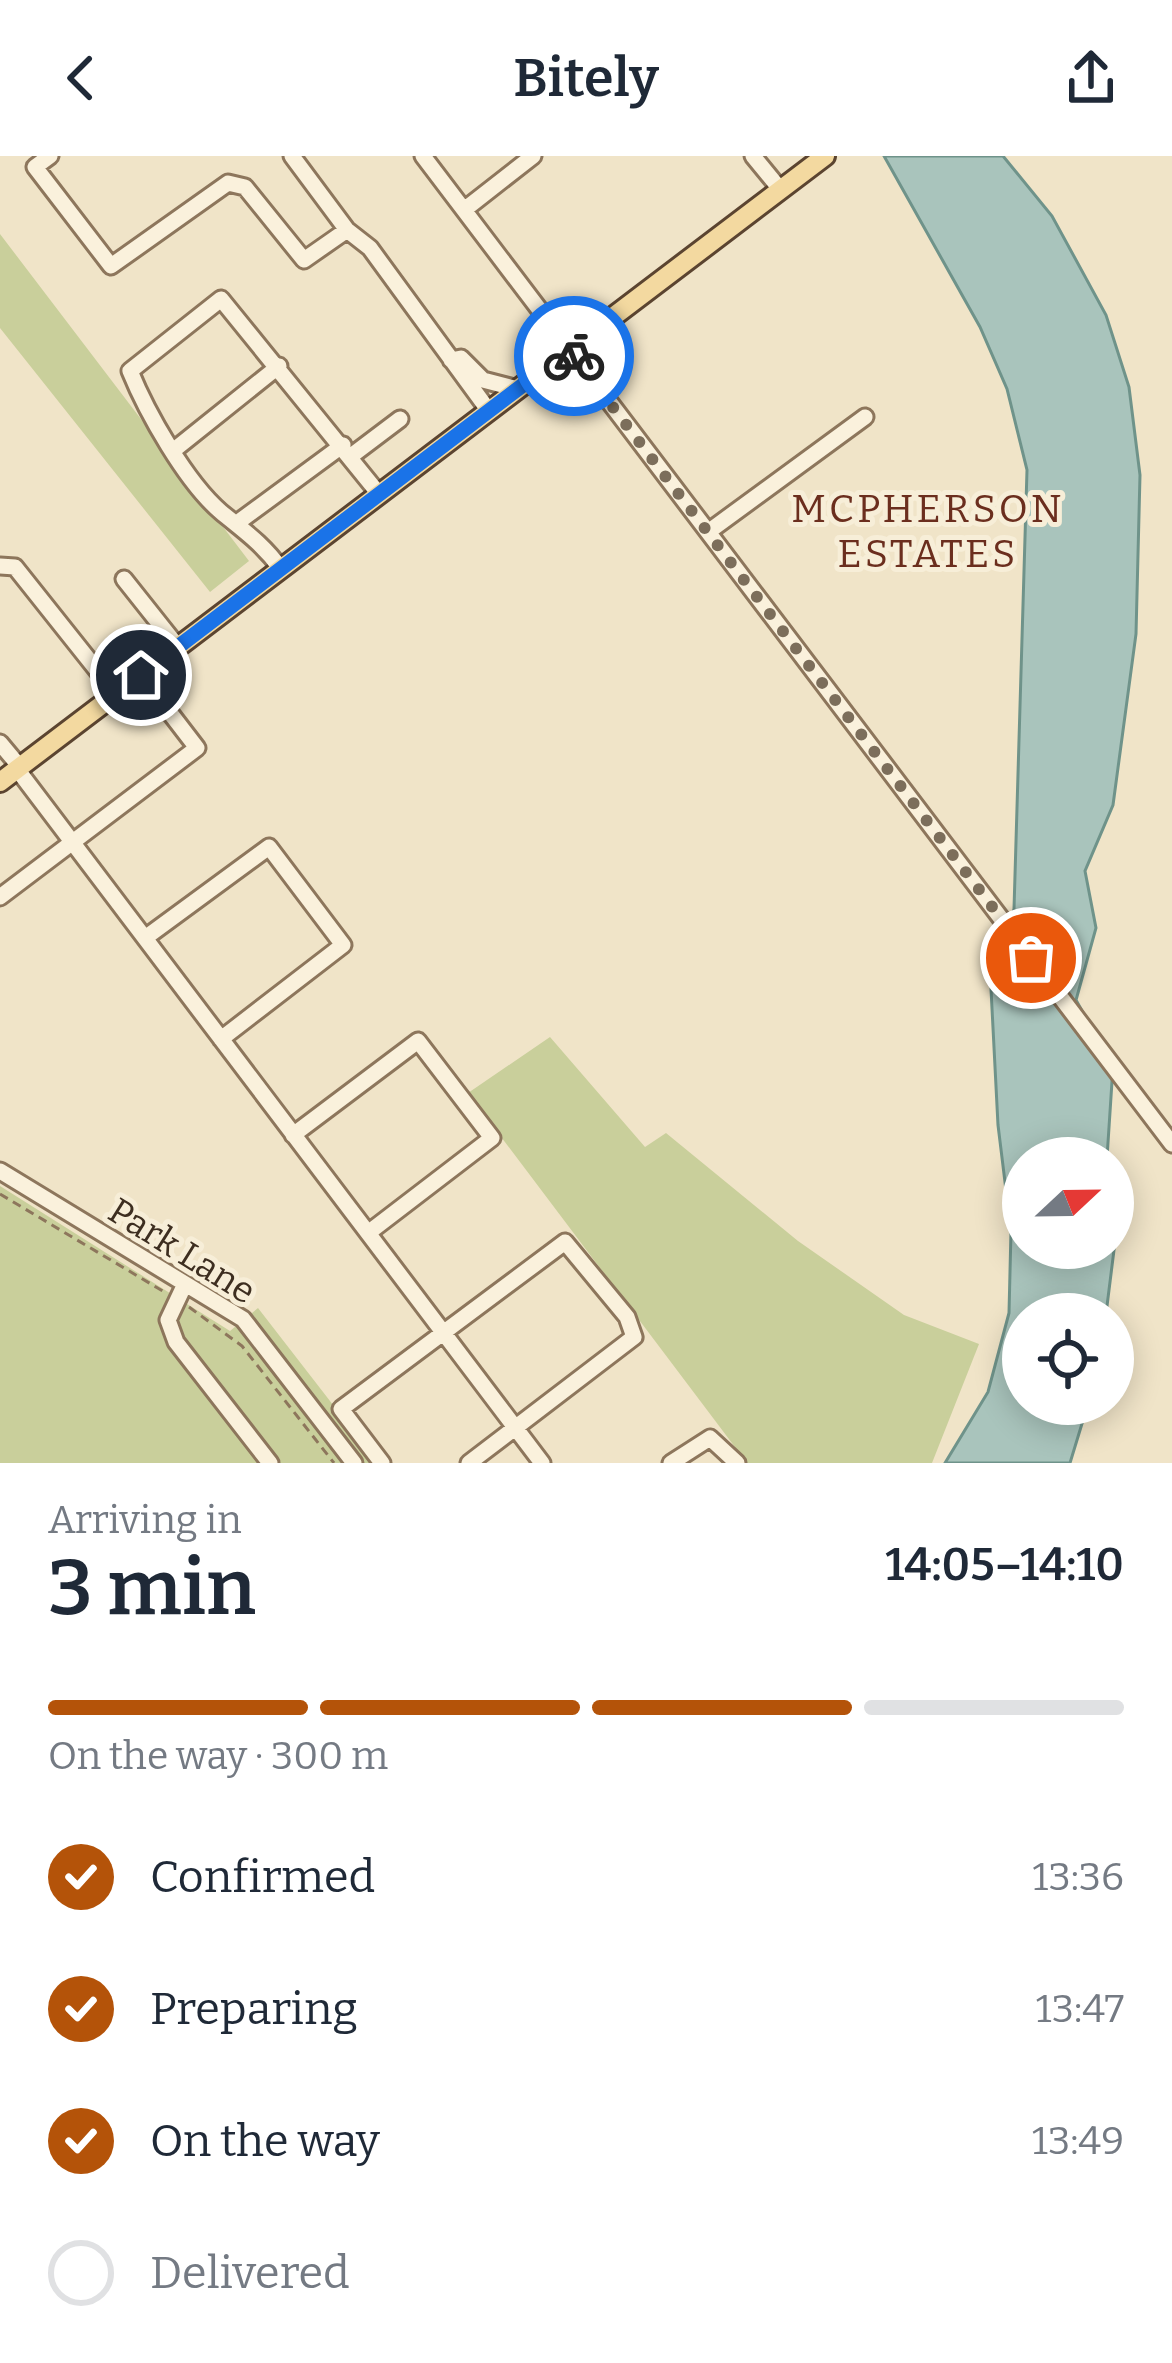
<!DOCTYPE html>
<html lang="en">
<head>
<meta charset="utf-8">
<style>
  body { margin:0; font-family:Bitter,serif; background:#f2f2f3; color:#1f2937; height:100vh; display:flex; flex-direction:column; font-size:45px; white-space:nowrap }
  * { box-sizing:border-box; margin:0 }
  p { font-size:39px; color:#747a83 }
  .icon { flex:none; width:66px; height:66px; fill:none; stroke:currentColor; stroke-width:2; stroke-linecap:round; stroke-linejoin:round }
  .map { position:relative; height:1307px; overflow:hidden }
  .sheet { display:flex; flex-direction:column; background:#fff; flex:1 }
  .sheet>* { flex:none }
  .needle { width:78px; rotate:68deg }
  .tools { position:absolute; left:1002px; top:981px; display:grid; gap:24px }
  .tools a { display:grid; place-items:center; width:132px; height:132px; border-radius:50%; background:#fff; box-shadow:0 6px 30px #0003; font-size:60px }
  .pin { position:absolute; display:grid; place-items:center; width:102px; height:102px; color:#fff; margin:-51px; border:6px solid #fff; border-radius:50%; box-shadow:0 3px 12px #0007 }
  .courier { position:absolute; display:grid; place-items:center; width:120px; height:120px; margin:-60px; border:9px solid #1a73e8; border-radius:50%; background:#fff; color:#222; box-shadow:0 3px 15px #0007 }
  .summary em { font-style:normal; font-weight:600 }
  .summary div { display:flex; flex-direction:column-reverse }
  .summary { display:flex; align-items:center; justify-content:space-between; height:204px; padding:0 48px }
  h1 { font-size:78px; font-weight:600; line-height:90px }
  .bar { display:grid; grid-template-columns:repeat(4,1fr); gap:18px 12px; align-content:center; height:144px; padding:0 48px }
  .bar i { height:15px; border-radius:9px; background:#e0e1e3 }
  .bar .active { background:#b45309 }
  .bar p { grid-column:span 4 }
  ol { padding:0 48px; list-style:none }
  li { display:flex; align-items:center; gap:36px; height:132px }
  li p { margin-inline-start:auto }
  li .icon { padding:12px; border-radius:50%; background:#b45309; color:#fff; stroke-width:4 }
  li:last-child { color:#747a83 }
  li i { width:66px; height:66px; border:6px solid #e0e1e3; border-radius:50% }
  header { display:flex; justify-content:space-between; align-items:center; height:156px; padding:0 48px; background:#fff; font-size:54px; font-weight:600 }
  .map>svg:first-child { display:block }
  .green { fill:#c9cf9b }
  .water { fill:#a9c4bc; stroke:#6f938a; stroke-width:3 }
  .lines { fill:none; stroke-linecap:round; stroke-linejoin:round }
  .minor-casing { stroke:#8d765c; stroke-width:21 }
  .major-casing { stroke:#5b4430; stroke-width:24 }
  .path { stroke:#8d765c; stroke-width:3; stroke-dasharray:9 6; stroke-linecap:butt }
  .minor { stroke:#faf1dc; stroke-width:15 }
  .major { stroke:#f3d9a0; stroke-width:18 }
  .done { stroke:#7c6e5b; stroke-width:12; stroke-dasharray:0 21.6 }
  .route { stroke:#1a73e8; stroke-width:15 }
  .labels { text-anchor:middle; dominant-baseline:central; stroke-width:10; stroke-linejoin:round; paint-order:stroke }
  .street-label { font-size:36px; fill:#3d2e20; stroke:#f7eed8 }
  .neighbourhood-label { font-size:39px; letter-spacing:3px; fill:#6b2e1e; stroke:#f7eed8 }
</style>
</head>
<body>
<header><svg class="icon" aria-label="back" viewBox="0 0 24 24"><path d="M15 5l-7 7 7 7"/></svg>Bitely<svg class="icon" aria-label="share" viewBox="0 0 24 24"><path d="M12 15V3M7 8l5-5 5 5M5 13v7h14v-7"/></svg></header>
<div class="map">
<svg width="1172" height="1307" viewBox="0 0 1172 1307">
  <rect width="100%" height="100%" fill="#f0e4c8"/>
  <path class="green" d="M 0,78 L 249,405 L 210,436 L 0,172 Z
    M 550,881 L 645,991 L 666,977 L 798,1085 L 904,1159 L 979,1188 L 932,1307 L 747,1307 L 468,937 Z
    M 0,1030 L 230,1175 L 258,1152 L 378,1307 L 0,1307 Z"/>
  <path class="water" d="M 884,0 L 1003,0 L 1052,60 L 1106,159 L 1129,231 L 1140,319 L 1136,478 L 1113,649 L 1085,715 L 1096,772 L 1076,844 L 1113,910 L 1107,1002 L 1023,1002 L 1023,1092 L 1113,1092 L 1113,1055 L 1116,1078 L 1106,1158 L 1023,1158 L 1023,1248 L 1088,1248 L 1070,1307 L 945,1307 L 988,1236 L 1009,1157 L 1011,1075 L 998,969 L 991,833 L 1014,753 L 1027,314 L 1007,233 L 980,171 Z"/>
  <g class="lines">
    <g class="minor-casing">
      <path id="minor" d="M 50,0 L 35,11 L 111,110 L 228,27 L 245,31 L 304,104 L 347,74
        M 292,0 L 347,74 L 370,92 L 489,255
        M 423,0 L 1172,988
        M 753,0 L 780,33
        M 464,54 L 533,0
        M 451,204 L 461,202 L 483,224 L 518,233
        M 174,294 L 279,210
        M 351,300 L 400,263
        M 237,367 L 343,289
        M 708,376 L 865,261
        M 0,410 L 15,411 L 116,538
        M 281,413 C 263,388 244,375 221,356 C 186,326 147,257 130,215 L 221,143 L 379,338
        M 124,423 L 178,491
        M 0,587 L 20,611
        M 17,613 L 542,1307
        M 0,741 L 197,592 L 141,519
        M 145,782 L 269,691 L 343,789 L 221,883
        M 293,979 L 418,885 L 492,982 L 368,1077
        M 0,1015 L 243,1163 L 354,1307
        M 184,1130 L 168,1164 L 176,1186 L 270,1307
        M 382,1307 L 341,1253 L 565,1086 L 627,1161 L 634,1181 L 469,1307
        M 671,1307 L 710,1282 L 737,1307"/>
    </g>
    <g class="major-casing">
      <path id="major" d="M 0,626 L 825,0"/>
    </g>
    <path class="path" d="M 0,1038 L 166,1137
      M 189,1151 L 242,1190 L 334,1307"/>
    <use href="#minor" class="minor"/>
    <use href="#major" class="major"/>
  </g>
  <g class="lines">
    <path class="done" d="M 574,200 L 1031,802"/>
    <path class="route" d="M 141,519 L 569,194 L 574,200"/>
  </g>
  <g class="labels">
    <g class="street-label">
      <text transform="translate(182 1095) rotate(32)">Park Lane</text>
    </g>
    <g class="neighbourhood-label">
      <text x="928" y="353">MCPHERSON<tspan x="928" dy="45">ESTATES</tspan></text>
    </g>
  </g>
</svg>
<div class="tools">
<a><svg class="needle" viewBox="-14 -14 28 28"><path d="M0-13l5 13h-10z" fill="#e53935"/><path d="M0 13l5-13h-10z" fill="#747a83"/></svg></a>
<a><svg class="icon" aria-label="locate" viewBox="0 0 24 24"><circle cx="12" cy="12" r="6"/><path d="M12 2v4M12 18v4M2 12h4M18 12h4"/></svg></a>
</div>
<div class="pin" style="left:1031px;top:802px;background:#ea580c"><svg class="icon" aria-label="bag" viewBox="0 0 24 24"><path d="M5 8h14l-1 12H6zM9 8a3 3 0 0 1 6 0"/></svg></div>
<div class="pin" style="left:141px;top:519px;background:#1f2937"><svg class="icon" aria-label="home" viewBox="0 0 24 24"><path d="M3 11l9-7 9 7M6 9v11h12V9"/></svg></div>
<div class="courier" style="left:574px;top:200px"><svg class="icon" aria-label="bike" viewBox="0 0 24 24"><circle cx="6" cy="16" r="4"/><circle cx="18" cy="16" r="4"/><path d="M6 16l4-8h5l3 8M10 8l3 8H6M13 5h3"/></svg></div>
</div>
<section class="sheet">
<div class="summary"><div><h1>3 min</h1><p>Arriving in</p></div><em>14:05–14:10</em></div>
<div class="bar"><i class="active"></i><i class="active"></i><i class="active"></i><i></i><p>On the way · 300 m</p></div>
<ol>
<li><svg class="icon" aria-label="check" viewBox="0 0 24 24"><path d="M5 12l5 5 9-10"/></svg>Confirmed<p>13:36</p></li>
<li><svg class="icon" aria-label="check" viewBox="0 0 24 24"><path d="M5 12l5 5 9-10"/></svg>Preparing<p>13:47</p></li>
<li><svg class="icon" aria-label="check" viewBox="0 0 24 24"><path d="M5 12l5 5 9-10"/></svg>On the way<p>13:49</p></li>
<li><i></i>Delivered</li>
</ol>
</section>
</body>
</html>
